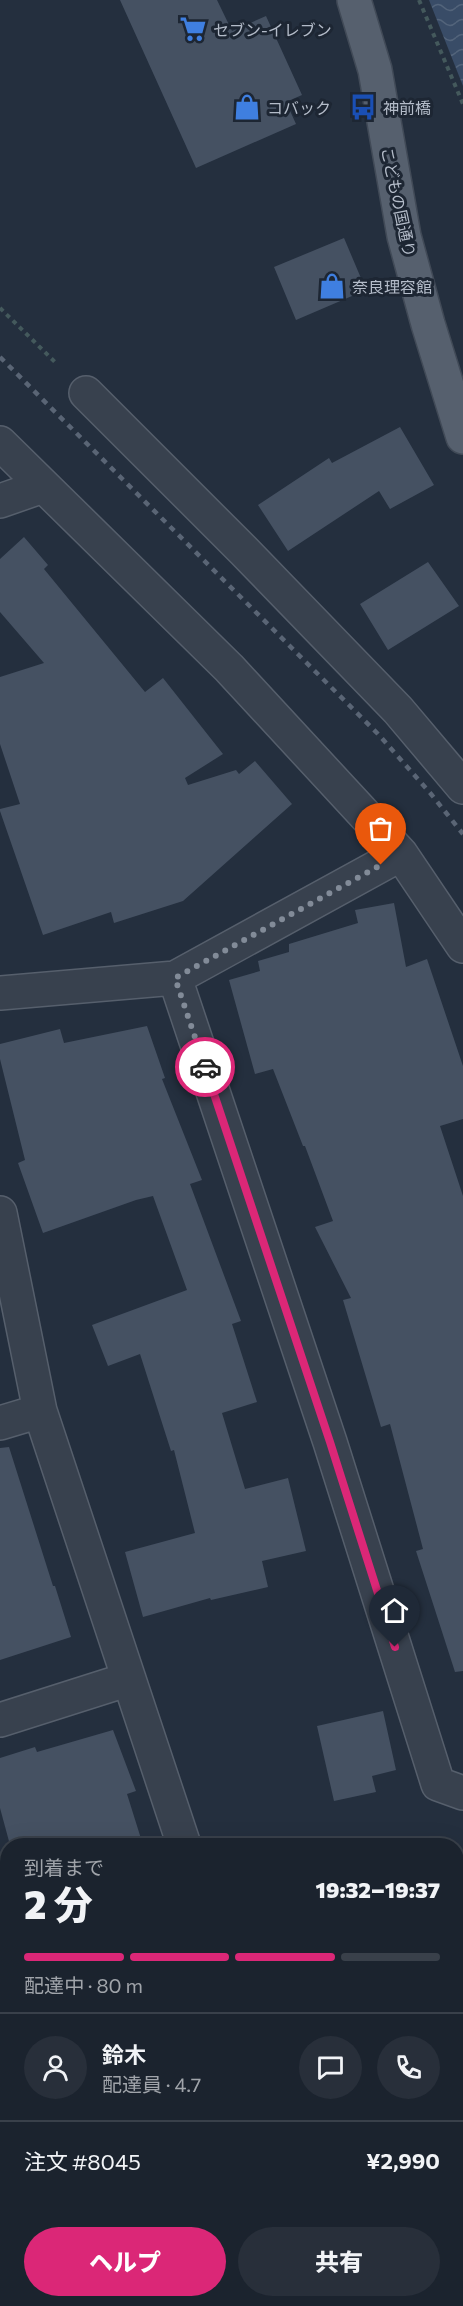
<!DOCTYPE html>
<html lang="ja">
<head>
<meta charset="utf-8">
<style>
  body { margin:0; font-family:Commissioner,"Noto Sans JP",sans-serif; background:#282f3a; color:#f1f3f6; height:100vh; display:flex; flex-direction:column; font-size:22px; white-space:nowrap }
  * { box-sizing:border-box; margin:0 }
  p { font-size:20px; color:#a0a4aa }
  .icon { flex:none; width:33px; height:33px; fill:none; stroke:currentColor; stroke-width:2; stroke-linecap:round; stroke-linejoin:round }
  .map { position:relative; flex:1; overflow:hidden }
  .panel { position:absolute; left:0px; top:1838px; width:464px; height:470px; display:flex; flex-direction:column; background:#1b232e; border-radius:24px 24px 0 0; box-shadow:0 6px 24px #0002,0 0 0 2px #39404a }
  .panel>* { flex:none }
  .pin { position:absolute; display:grid; place-items:center; width:51px; height:51px; color:#fff; margin:-62px -26px; border-radius:50% 50% 50% 0; rotate:-45deg; box-shadow:0 0 6px #0007 }
  .pin .icon { rotate:45deg }
  .courier { position:absolute; display:grid; place-items:center; width:60px; height:60px; margin:-30px; border:4px solid #db2777; border-radius:50%; background:#fff; color:#222; box-shadow:0 2px 8px #0007 }
  .overview em { font-style:normal; font-weight:800 }
  .overview div { display:flex; flex-direction:column-reverse }
  .overview { display:flex; align-items:center; justify-content:space-between; height:102px; padding:0 24px }
  h1 { font-size:39px; font-weight:800; line-height:45px }
  .bar { display:grid; grid-template-columns:repeat(4,1fr); gap:9px 6px; align-content:center; height:72px; padding:0 24px }
  .bar i { height:8px; border-radius:4px; background:#39404a }
  .bar .current { background:#db2777 }
  .bar p { grid-column:span 4 }
  .line { display:flex; align-items:center; gap:15px; padding:0 24px; border-top:2px solid #39404a }
  .line div { flex:1 }
  .round { display:grid; place-items:center; flex:none; width:63px; height:63px; border-radius:32px; background:#282f3a }
  .action { display:flex; gap:12px; margin-top:auto; padding:12px 24px }
  .action a { flex:1; height:69px; border-radius:36px; background:#db2777; color:#fff; font-size:24px; font-weight:800; line-height:69px; text-align:center }
  .action a+a { background:#282f3a; color:#f1f3f6 }
  .map>svg:first-child { display:block }
  .park { fill:url(#park-dots) }
  .water { fill:url(#water-waves) }
  .building { fill:#455162 }
  .lines { fill:none; stroke-linecap:round; stroke-linejoin:round }
  .minor-casing { stroke:#565f6c; stroke-width:36 }
  .major-casing { stroke:#414a57; stroke-width:36 }
  .path { stroke:#44595c; stroke-width:4; stroke-dasharray:4.5 4.5; stroke-linecap:butt }
  .minor { stroke:#38414e; stroke-width:33 }
  .major { stroke:#56606e; stroke-width:33 }
  .rail { stroke:#5a6575; stroke-width:4.5; stroke-dasharray:6 6; stroke-linecap:butt }
  .done { stroke:#828b98; stroke-width:6; stroke-dasharray:0 10.8 }
  .route { stroke:#db2777; stroke-width:8 }
  .labels { text-anchor:middle; dominant-baseline:central; stroke-width:6; stroke-linejoin:round; paint-order:stroke }
  .poi-label { font-size:16px; fill:#b4bcc9; stroke:#1d2633; text-anchor:start }
  .street-label { font-size:16px; fill:#b4bcc9; stroke:#1d2633 }
</style>
</head>
<body>
<div class="map">
<svg width="463" height="2306" viewBox="0 0 463 2306">
  <defs>
    <pattern id="park-dots" width="8" height="8" patternUnits="userSpaceOnUse" patternTransform="scale(1.5)"><rect width="8" height="8" fill="#263c3f"/><path d="M2 2h.1M6 6h.1" fill="none" stroke="#435659" stroke-width="1.8" stroke-linecap="round"/></pattern>
    <pattern id="water-waves" width="16" height="10" patternUnits="userSpaceOnUse" patternTransform="scale(1.5)"><rect width="16" height="10" fill="#394c67"/><path d="M0 5q4-4 8 0t8 0" fill="none" stroke="#53647b"/></pattern>
  </defs>
  <rect width="100%" height="100%" fill="#242f3e"/>
  <path class="park" d="M 254,2300 L 299,2300 L 301,2306 L 234,2306 Z"/>
  <path class="water" d="M 429,0 L 463,0 L 463,86 Z"/>
  <path class="building" d="M 120,0 L 217,0 L 232,31 L 266,16 L 302,95 L 286,102 L 296,124 L 196,168 Z
    M 344,238 L 366,290 L 296,320 L 274,267 Z
    M 400,427 L 434,485 L 390,509 L 379,491 L 288,551 L 258,505 L 329,458 L 332,463 Z
    M 24,537 L 48,565 L 44,569 L 145,692 L 163,678 L 223,754 L 185,778 L 188,785 L 236,770 L 239,774 L 255,761 L 292,804 L 183,901 L 114,923 L 111,912 L 43,935 L 0,811 L 0,809 L 20,804 L 0,744 L 0,677 L 44,663 L 0,612 L 0,559 Z
    M 428,562 L 459,606 L 388,650 L 360,604 Z
    M 394,903 L 406,967 L 427,959 L 463,1066 L 463,1119 L 440,1126 L 463,1196 L 463,1671 L 455,1672 L 416,1551 L 423,1549 L 390,1424 L 381,1427 L 343,1300 L 351,1298 L 315,1227 L 333,1221 L 305,1146 L 303,1146 L 273,1069 L 255,1074 L 229,980 L 260,971 L 258,961 L 289,952 L 289,944 L 358,923 L 355,910 Z
    M 147,1026 L 165,1078 L 162,1079 L 202,1180 L 190,1184 L 241,1321 L 232,1324 L 257,1402 L 222,1413 L 245,1489 L 288,1478 L 306,1551 L 262,1561 L 268,1587 L 211,1600 L 210,1598 L 143,1617 L 125,1552 L 195,1533 L 174,1450 L 171,1451 L 140,1354 L 108,1366 L 92,1325 L 187,1290 L 153,1196 L 136,1200 L 43,1233 L 18,1163 L 25,1160 L 0,1059 L 0,1044 L 60,1029 L 64,1043 Z
    M 9,1447 L 53,1586 L 55,1586 L 71,1637 L 0,1660 L 0,1448 Z
    M 383,1711 L 396,1770 L 372,1776 L 376,1792 L 334,1801 L 317,1726 Z
    M 113,1730 L 136,1791 L 127,1794 L 143,1845 L 10,1845 L 0,1808 L 0,1758 L 35,1747 L 37,1752 Z"/>
  <g class="lines">
    <g class="minor-casing">
      <path id="minor" d="M 86,393 L 244,551 L 398,710 L 463,787
        M 0,443 L 229,668 L 401,854 L 463,946
        M 0,501 L 43,486
        M 401,854 L 175,978 L 330,1442 L 438,1784 L 463,1793
        M 0,993 L 175,978
        M 0,1213 L 40,1411
        M 0,1423 L 40,1411 L 184,1845
        M 0,1720 L 129,1679
        M 0,2010 L 8,2007
        M 456,2202 L 463,2200
        M 150,2306 L 169,2300"/>
    </g>
    <g class="major-casing">
      <path id="major" d="M 354,0 L 375,70 L 404,236 L 428,324 L 463,437"/>
    </g>
    <path class="path" d="M 419,0 L 463,104
      M 0,308 L 57,364"/>
    <use href="#minor" class="minor"/>
    <use href="#major" class="major"/>
    <path class="rail" d="M 0,357 L 378,734 L 431,794 L 463,834"/>
  </g>
  <g class="lines">
    <path class="done" d="M 205,1067 L 175,978 L 381,865"/>
    <path class="route" d="M 205,1067 L 330,1442 L 395,1647"/>
  </g>
  <defs>
    <g id="supermarket-bare" transform="scale(2.07)"><path d="M-6-5.5h2.5l.6 2H6L4.5 2H-2.5L-4.4-4H-6ZM-1.5 3.2a1.3 1.3 0 1 0 .1 0ZM3 3.2a1.3 1.3 0 1 0 .1 0Z" fill="#3f7fe0" stroke="#1d2633" stroke-width="2.5" paint-order="stroke"/></g>
    <g id="shop-bare" transform="scale(2.07)"><path d="M-5-2.5h2.3a2.7 3.5 0 0 1 5.4 0H5L5.5 6h-11ZM-1.5-2.5h3a1.5 2.3 0 0 0-3 0Z" fill="#3f7fe0" stroke="#1d2633" stroke-width="2.5" paint-order="stroke"/></g>
    <g id="bus-bare" transform="scale(2.07)"><path d="M-5-6H5V4H4V6H2V4H-2V6H-4V4H-5ZM-3.5-4V0h7V-4ZM-3.5 1.2v1.5H-2V1.2ZM2 1.2v1.5H3.5V1.2Z" fill="#1a4fb4" stroke="#1d2633" stroke-width="2.5" paint-order="stroke"/></g>
  </defs>
  <g fill-rule="evenodd">
    <use href="#supermarket-bare" x="193" y="29"/>
    <use href="#shop-bare" x="247" y="107"/>
    <use href="#bus-bare" x="363" y="107"/>
    <use href="#shop-bare" x="332" y="286"/>
  </g>
  <g class="labels">
    <g class="poi-label">
      <text x="213" y="29">セブン-イレブン</text>
      <text x="267" y="107">コバック</text>
      <text x="383" y="107">神前橋</text>
      <text x="352" y="286">奈良理容館</text>
    </g>
    <g class="street-label">
      <text transform="translate(399 202) rotate(78)">こどもの国通り</text>
    </g>
  </g>
</svg>
<div class="pin" style="left:381px;top:865px;background:#ea580c"><svg class="icon" aria-label="bag" viewBox="0 0 24 24"><path d="M5 8h14l-1 12H6zM9 8a3 3 0 0 1 6 0"/></svg></div>
<div class="pin" style="left:395px;top:1647px;background:#1f2937"><svg class="icon" aria-label="home" viewBox="0 0 24 24"><path d="M3 11l9-7 9 7M6 9v11h12V9"/></svg></div>
<div class="courier" style="left:205px;top:1067px"><svg class="icon" aria-label="car" viewBox="0 0 24 24"><path d="M5 17H2v-5l4-1 3-4h7l3 4 3 1v5h-3M9 17h6M6 11h13"/><circle cx="7" cy="17" r="2"/><circle cx="17" cy="17" r="2"/></svg></div>
<section class="panel">
<div class="overview"><div><h1>2 分</h1><p>到着まで</p></div><em>19:32–19:37</em></div>
<div class="bar"><i class="current"></i><i class="current"></i><i class="current"></i><i></i><p>配達中 · 80 m</p></div>
<div class="line" style="height:108px"><a class="round"><svg class="icon" aria-label="person" viewBox="0 0 24 24"><circle cx="12" cy="8" r="4"/><path d="M4 21q1-7 8-7t8 7"/></svg></a><div><b>鈴木</b><p>配達員 · 4.7</p></div><a class="round"><svg class="icon" aria-label="chat" viewBox="0 0 24 24"><path d="M4 5h16v11H9l-5 4z"/></svg></a><a class="round"><svg class="icon" aria-label="phone" viewBox="0 0 24 24"><path d="M5 4h4l2 5-3 2q2 4 5 5l2-3 5 2v4C11 20 4 13 5 4z"/></svg></a></div>
<div class="line" style="height:78px"><div>注文 #8045</div><b>¥2,990</b></div>
<div class="action"><a>ヘルプ</a><a>共有</a></div>
</section>
</div>
</body>
</html>
